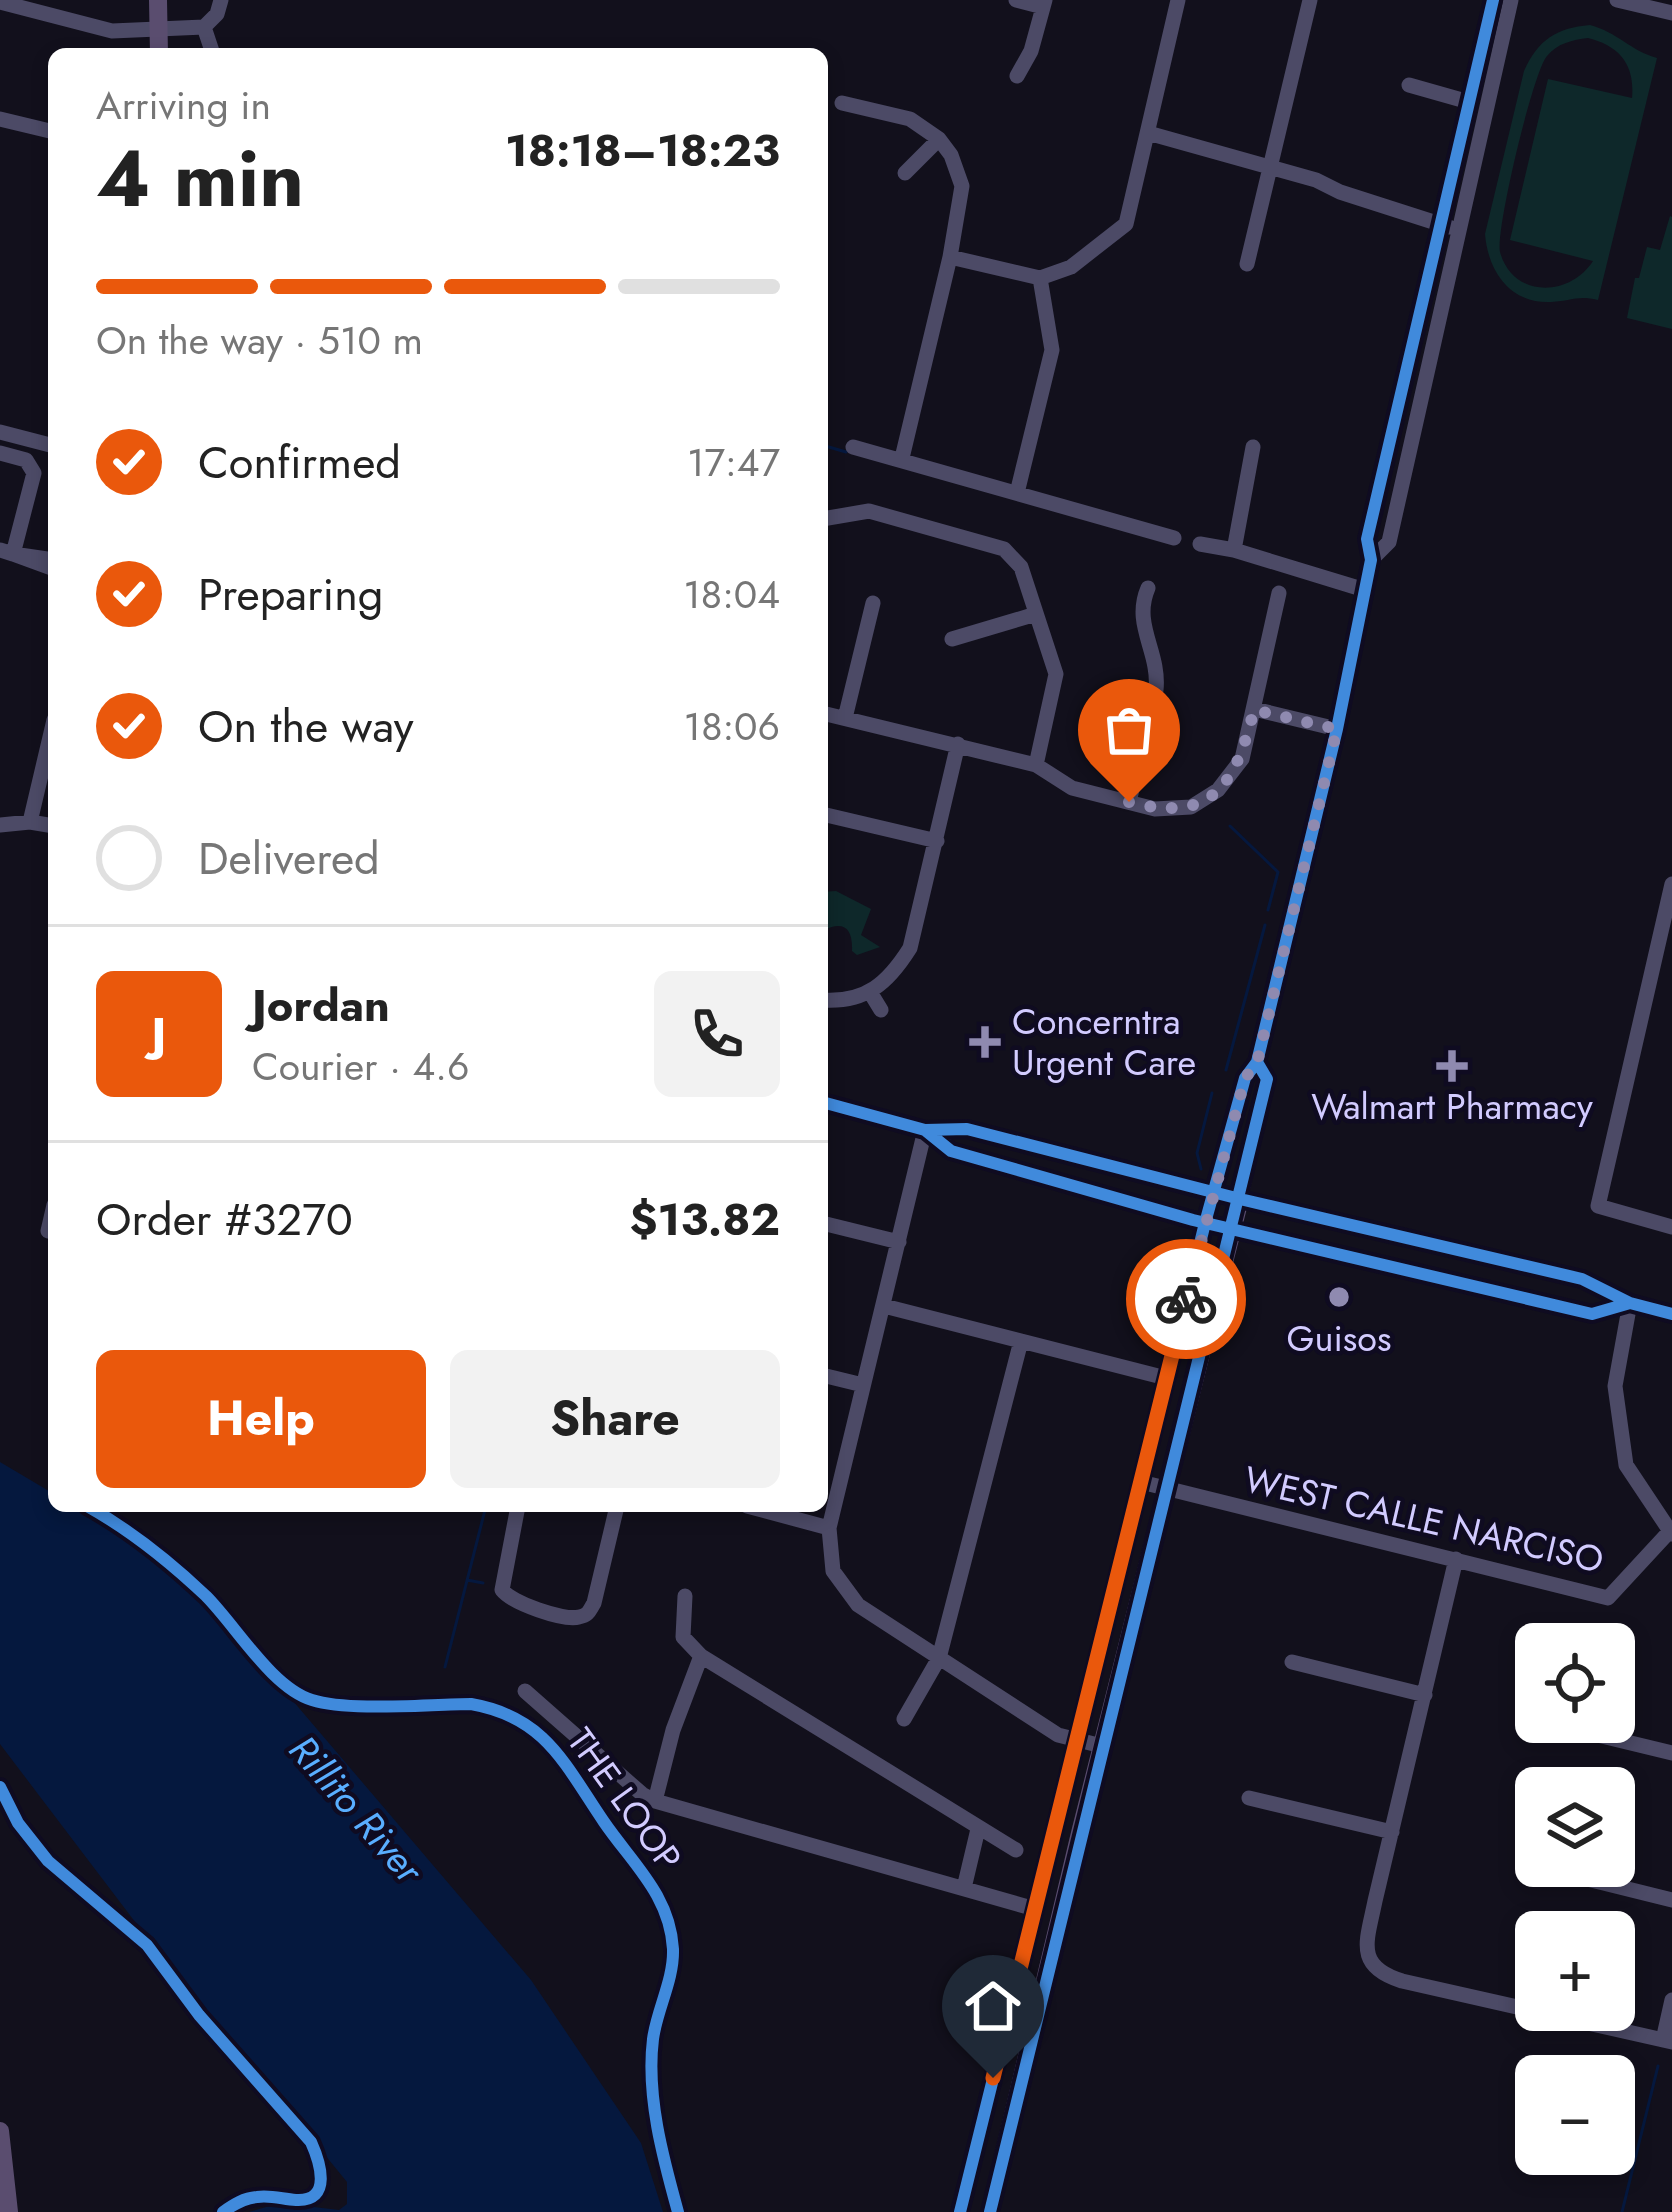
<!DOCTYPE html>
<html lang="en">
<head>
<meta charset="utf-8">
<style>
  body { margin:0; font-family:Jost,sans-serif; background:#f2f2f2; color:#222; height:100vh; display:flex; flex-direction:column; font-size:45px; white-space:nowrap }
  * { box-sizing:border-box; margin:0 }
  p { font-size:39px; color:#767676 }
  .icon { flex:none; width:66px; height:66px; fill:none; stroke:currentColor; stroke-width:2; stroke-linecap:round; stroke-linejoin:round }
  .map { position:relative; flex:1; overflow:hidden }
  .side { position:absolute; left:48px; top:48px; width:780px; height:1464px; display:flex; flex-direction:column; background:#fff; border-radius:18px; box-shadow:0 6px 18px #0003 }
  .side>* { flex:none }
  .buttons { position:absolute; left:1515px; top:1623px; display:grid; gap:24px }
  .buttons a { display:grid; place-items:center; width:120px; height:120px; border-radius:18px; background:#fff; box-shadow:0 6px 18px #0003; font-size:60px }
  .pin { position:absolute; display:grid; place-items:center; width:102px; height:102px; color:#fff; margin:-123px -51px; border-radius:50% 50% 50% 0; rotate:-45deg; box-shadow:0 0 12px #0007 }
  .pin .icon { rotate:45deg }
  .courier { position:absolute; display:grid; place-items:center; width:120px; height:120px; margin:-60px; border:9px solid #ea580c; border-radius:50%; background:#fff; color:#222; box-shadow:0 3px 15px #0007 }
  .overview em { font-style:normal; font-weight:700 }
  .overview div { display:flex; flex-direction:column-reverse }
  .overview { display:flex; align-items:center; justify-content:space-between; height:204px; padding:0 48px }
  h1 { font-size:78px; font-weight:700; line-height:90px }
  .bar { display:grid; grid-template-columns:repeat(4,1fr); gap:18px 12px; align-content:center; height:144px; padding:0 48px }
  .bar i { height:15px; border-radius:9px; background:#e0e0e0 }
  .bar .on { background:#ea580c }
  .bar p { grid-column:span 4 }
  .line { display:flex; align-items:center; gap:30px; padding:0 48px; border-top:3px solid #e0e0e0 }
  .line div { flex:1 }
  .round { display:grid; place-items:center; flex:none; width:126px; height:126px; border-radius:18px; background:#f2f2f2 }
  ol { padding:0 48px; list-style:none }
  li { display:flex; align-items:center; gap:36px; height:132px }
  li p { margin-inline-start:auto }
  li .icon { padding:12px; border-radius:50%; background:#ea580c; color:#fff; stroke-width:4 }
  li:last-child { color:#767676 }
  li i { width:66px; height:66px; border:6px solid #e0e0e0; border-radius:50% }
  .action { display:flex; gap:24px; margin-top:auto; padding:24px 48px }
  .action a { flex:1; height:138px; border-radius:18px; background:#ea580c; color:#fff; font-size:48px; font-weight:700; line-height:138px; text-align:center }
  .action a+a { background:#f2f2f2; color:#222 }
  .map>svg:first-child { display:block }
  .green { fill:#0e282a; fill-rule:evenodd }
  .water { fill:#05183e }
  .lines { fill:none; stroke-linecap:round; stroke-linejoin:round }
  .stream { stroke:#05183e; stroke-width:3 }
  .minor { stroke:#4c4a66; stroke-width:15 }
  .major { stroke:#5a4d6f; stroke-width:18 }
  .cycleway-casing { stroke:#0f0b21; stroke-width:20 }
  .cycleway { stroke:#408adc; stroke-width:12 }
  .done { stroke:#8f8ab0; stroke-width:12; stroke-dasharray:0 21.6 }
  .route { stroke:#ea580c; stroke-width:15 }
  .poi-dot { fill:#8f8ab0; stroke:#0f0b21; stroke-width:4.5 }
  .labels { text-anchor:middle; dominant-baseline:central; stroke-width:9; stroke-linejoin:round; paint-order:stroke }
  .poi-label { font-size:36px; fill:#d2cbff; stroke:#0f0b21 }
  .street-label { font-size:36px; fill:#d2cbff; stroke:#0f0b21 }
  .water-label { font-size:39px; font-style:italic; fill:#59aeff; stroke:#0f0b21 }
</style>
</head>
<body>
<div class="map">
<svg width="1672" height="2212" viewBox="0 0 1672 2212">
  <rect width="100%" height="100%" fill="#12101c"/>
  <path class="green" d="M 1590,25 C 1617,32 1631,51 1657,58 L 1598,300 C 1577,295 1572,301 1551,302 C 1510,304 1488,271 1485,234 L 1524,71 C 1538,40 1556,28 1590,25 ZM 1588,38 C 1620,46 1635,65 1632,98 L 1548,79 L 1510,240 L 1593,261 C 1570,297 1513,299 1500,252 C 1495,232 1533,72 1547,56 C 1558,43 1572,40 1588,38 Z
    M 1670,216 L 1672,217 L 1672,329 L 1627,318 L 1635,278 L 1639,278 L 1647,247 L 1660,250 Z
    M 836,891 L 871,909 L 861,935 L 880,947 L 857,955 L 852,951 C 853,927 843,920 822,931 L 822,892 Z"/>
  <path class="water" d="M 0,1462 L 54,1494 L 54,1506 L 76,1506 L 119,1529 L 202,1600 L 293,1701 L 531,1980 L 641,2143 L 663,2212 L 249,2212 L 280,2203 L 339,2210 L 347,2204 L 347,2182 L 145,1935 L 0,1744 Z"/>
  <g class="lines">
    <path class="stream" d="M 822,445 L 846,452
      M 1230,826 L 1278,872 L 1268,910
      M 1226,1070 L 1265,925
      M 1201,1169 L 1197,1153 L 1212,1093
      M 467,1580 L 483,1583
      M 445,1667 L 486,1506
      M 1622,2212 L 1658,2066"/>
    <path class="minor" d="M 1016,0 L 1043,7
      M 1617,0 L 1672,13
      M 0,2 L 112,31 L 204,27 L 217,14 L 221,0
      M 204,27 L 213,54
      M 1017,76 L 1031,51 L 1045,0
      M 1409,85 L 1469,102
      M 842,103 L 910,119 L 939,139 L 951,155 L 962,186 L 950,257 L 902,458
      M 0,119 L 54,132
      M 1148,133 L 1316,180 L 1340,192 L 1449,227
      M 905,173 L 939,139
      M 950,257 L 1040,278
      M 1247,264 L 1310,0
      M 0,432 L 54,446
      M 853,447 L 1174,538
      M 0,453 L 26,460 L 34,473 L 13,554 L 0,550
      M 1017,493 L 1052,350 L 1040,278 L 1071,267 L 1126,224 L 1178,0
      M 822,519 L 869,511 L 1004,549 L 1021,567 L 1056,674 L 1036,765
      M 1200,544 L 1234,550 L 1365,590
      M 1234,550 L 1253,447
      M 54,560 L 13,554 L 54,569
      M 1371,560 L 1389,542 L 1511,0
      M 952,639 L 1036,614
      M 1254,709 L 1337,729
      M 822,713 L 1036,765 L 1072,788 L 1155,809 L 1191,807 L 1218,790 L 1242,759 L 1279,593
      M 845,718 L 873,603
      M 1129,802 C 1137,766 1152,727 1156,690 C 1160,651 1132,625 1148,588
      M 822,814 L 937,841
      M 30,822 L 54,720
      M 0,825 L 30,822 L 54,826
      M 1672,884 L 1598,1206 L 1672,1227
      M 870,992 L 881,1010
      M 822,1000 C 866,1003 888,983 910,948 L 958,744
      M 925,1130 L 829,1528 L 833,1571 L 858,1605 L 1058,1735 L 1102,1746
      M 1213,1192 L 1245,1078 L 1257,1062 L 1337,729 L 1371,560 L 1367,539 L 1493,0
      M 1240,1199 L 1267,1079 L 1257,1062
      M 822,1223 L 899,1242
      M 48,1231 L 54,1205
      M 1630,1303 L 1615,1386 L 1626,1465 L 1672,1534
      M 884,1306 L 1166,1378
      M 822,1375 L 863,1385
      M 1141,1482 L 1608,1598 L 1669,1532
      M 518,1506 L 502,1590 C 512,1603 563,1621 579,1617 C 589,1615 589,1611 594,1603 L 617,1506
      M 747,1506 L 829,1528
      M 1456,1559 L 1375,1901 C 1367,1941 1354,1966 1402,1981 L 1672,2042
      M 685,1596 L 683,1637 L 701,1656 L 1016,1850
      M 1292,1662 L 1425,1695
      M 525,1691 L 642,1794 L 655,1801 L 1035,1909
      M 904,1719 L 939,1658 L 1021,1341
      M 1548,1723 L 1672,1753
      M 1249,1798 L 1392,1832
      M 655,1801 L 673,1730 L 701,1656
      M 1523,1863 L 1672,1900
      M 964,1888 L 978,1829
      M 1663,2040 L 1672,2000"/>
    <path class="major" d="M 158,0 L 159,54
      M 822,1102 L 925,1130 L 967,1129 L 1240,1199 L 1582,1279 L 1630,1303 L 1672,1314
      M 925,1130 L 951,1151 L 1193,1220 L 1592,1314 L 1630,1303
      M 0,2131 L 9,2212
      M 960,2212 L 1213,1192
      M 990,2212 L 1080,1833 L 1240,1199"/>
    <g class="cycleway-casing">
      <path id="cycleway" d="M 822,1102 L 925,1130 L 967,1129 L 1240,1199 L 1582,1279 L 1630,1303 L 1672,1314
        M 925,1130 L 951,1151 L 1193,1220 L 1592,1314 L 1630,1303
        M 87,1506 C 132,1531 169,1561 206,1596 C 236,1626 272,1688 312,1700 C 350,1712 429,1704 471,1704 C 546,1717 565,1765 604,1822 C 632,1863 670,1895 673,1949 C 674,1980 657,2009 653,2039 C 646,2096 663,2158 678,2212
        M 0,1787 L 18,1823 L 48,1861 L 147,1945 L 199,2015 L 311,2142 C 320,2162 333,2202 296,2200 C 282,2199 271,2195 257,2197 C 244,2198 234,2204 223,2212
        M 960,2212 L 1205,1223 L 1245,1078 L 1257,1062 L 1337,729 L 1371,560 L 1367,539 L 1493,0
        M 990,2212 L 1267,1079 L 1257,1062"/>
    </g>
    <use href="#cycleway" class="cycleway"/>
  </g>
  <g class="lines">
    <path class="done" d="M 1129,802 C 1214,824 1235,784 1254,710 L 1337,729 L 1257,1063 L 1245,1078 L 1186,1299"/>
    <path class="route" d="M 993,2078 L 1186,1299"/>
  </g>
  <g class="poi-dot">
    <path d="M979 1024h12v12h12v12h-12v12h-12v-12h-12v-12h12z"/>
    <path d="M1446 1048h12v12h12v12h-12v12h-12v-12h-12v-12h12z"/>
    <circle cx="1339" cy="1297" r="12"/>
  </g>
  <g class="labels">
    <g class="poi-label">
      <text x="1012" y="1021" text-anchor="start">Concerntra<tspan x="1012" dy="41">Urgent Care</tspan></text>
      <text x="1452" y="1106">Walmart Pharmacy</text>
      <text x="1339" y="1338">Guisos</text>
    </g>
    <g class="street-label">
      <text transform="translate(1424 1519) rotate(13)">WEST CALLE NARCISO</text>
      <text transform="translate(625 1799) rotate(54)">THE LOOP</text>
    </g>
    <g class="water-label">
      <text transform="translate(356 1809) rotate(49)">Rillito River</text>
    </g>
  </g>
</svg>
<div class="buttons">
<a><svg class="icon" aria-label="locate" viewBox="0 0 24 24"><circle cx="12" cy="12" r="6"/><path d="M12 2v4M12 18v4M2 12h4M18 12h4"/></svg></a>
<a><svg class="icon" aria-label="layers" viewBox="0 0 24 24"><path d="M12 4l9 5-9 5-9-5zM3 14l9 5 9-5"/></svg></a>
<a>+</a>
<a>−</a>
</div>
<div class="pin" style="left:1129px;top:802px;background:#ea580c"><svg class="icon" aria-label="bag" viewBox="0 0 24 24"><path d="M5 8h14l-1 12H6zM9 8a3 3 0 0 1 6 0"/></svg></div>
<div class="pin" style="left:993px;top:2078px;background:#1f2937"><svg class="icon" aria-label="home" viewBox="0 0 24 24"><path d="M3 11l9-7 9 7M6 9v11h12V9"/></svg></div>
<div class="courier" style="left:1186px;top:1299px"><svg class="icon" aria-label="bike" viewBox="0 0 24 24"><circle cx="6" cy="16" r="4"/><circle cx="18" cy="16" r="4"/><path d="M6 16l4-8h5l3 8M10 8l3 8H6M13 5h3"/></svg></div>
<section class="side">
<div class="overview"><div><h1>4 min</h1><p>Arriving in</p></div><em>18:18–18:23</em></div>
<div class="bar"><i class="on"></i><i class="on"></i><i class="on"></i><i></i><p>On the way · 510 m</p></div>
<ol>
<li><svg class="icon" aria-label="check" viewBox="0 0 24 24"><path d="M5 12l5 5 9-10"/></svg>Confirmed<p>17:47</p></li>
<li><svg class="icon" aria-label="check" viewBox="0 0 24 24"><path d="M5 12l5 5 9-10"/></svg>Preparing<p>18:04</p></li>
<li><svg class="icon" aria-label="check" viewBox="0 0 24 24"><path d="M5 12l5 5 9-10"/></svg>On the way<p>18:06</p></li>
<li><i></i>Delivered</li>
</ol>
<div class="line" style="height:216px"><b class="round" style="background:#ea580c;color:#fff">J</b><div><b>Jordan</b><p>Courier · 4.6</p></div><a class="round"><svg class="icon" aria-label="phone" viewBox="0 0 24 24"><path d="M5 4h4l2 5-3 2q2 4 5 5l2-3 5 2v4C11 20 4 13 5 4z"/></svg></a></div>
<div class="line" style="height:156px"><div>Order #3270</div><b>$13.82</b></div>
<div class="action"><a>Help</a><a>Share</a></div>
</section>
</div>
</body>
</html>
